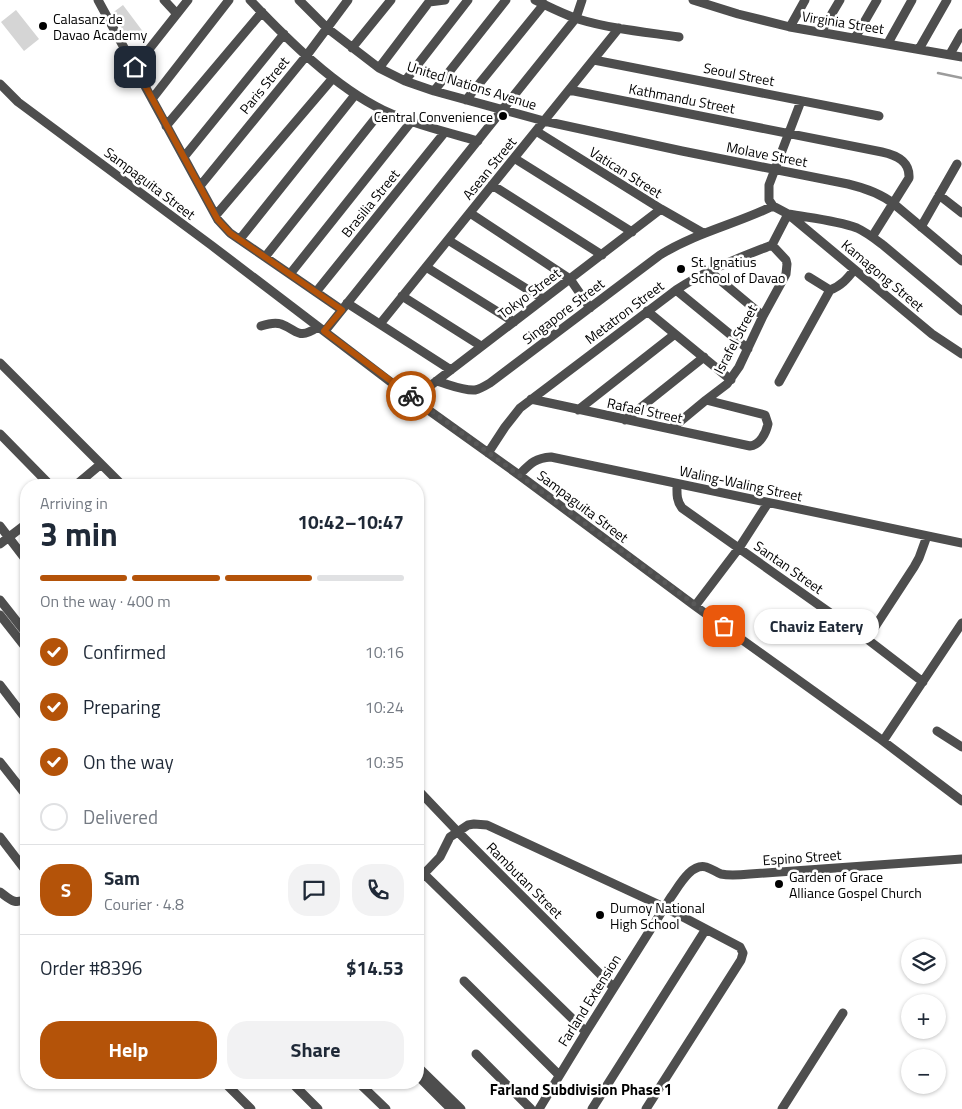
<!DOCTYPE html>
<html lang="en">
<head>
<meta charset="utf-8">
<style>
  body { margin:0; font-family:"Titillium Web",sans-serif; background:#f2f2f3; color:#1f2937; height:100vh; display:flex; flex-direction:column; font-size:19px; white-space:nowrap }
  * { box-sizing:border-box; margin:0 }
  p { font-size:16px; color:#747a83 }
  .icon { flex:none; width:28px; height:28px; fill:none; stroke:currentColor; stroke-width:2; stroke-linecap:round; stroke-linejoin:round }
  .map { position:relative; flex:1; overflow:hidden }
  .details { position:absolute; left:20px; top:479px; width:404px; height:610px; display:flex; flex-direction:column; background:#fff; border-radius:20px; box-shadow:0 1px 4px #0004 }
  .details>* { flex:none }
  .fabs { position:absolute; left:901px; top:939px; display:grid; gap:10px }
  .fabs a { display:grid; place-items:center; width:45px; height:45px; border-radius:50%; background:#fff; box-shadow:0 1px 4px #0004; font-size:25px }
  .pin { position:absolute; display:grid; place-items:center; width:42px; height:42px; color:#fff; margin:-21px; border-radius:10px; box-shadow:0 2px 8px #0006 }
  .courier { position:absolute; display:grid; place-items:center; width:50px; height:50px; margin:-25px; border:4px solid #b45309; border-radius:50%; background:#fff; color:#222; box-shadow:0 1px 6px #0007 }
  .bubble { position:absolute; height:35px; border-radius:18px; background:#fff; box-shadow:0 1px 4px #0004; font-size:16px; font-weight:700; line-height:35px; text-align:center }
  .head em { font-style:normal; font-weight:700 }
  .head div { display:flex; flex-direction:column-reverse }
  .head { display:flex; align-items:center; justify-content:space-between; height:85px; padding:0 20px }
  h1 { font-size:32px; font-weight:700; line-height:38px }
  .bar { display:grid; grid-template-columns:repeat(4,1fr); gap:8px 5px; align-content:center; height:60px; padding:0 20px }
  .bar i { height:6px; border-radius:4px; background:#e0e1e3 }
  .bar .active { background:#b45309 }
  .bar p { grid-column:span 4 }
  .line { display:flex; align-items:center; gap:12px; padding:0 20px; border-top:1px solid #e0e1e3 }
  .line div { flex:1 }
  .round { display:grid; place-items:center; flex:none; width:52px; height:52px; border-radius:20px; background:#f2f2f3 }
  ol { padding:0 20px; list-style:none }
  li { display:flex; align-items:center; gap:15px; height:55px }
  li p { margin-inline-start:auto }
  li .icon { padding:5px; border-radius:50%; background:#b45309; color:#fff; stroke-width:4 }
  li:last-child { color:#747a83 }
  li i { width:28px; height:28px; border:2px solid #e0e1e3; border-radius:50% }
  .cta { display:flex; gap:10px; margin-top:auto; padding:10px 20px }
  .cta a { flex:1; height:58px; border-radius:20px; background:#b45309; color:#fff; font-size:20px; font-weight:700; line-height:58px; text-align:center }
  .cta a+a { background:#f2f2f3; color:#1f2937 }
  .map>svg:first-child { display:block }
  .green { fill:#d5d5d5 }
  .lines { fill:none; stroke-linecap:round; stroke-linejoin:round }
  .stream { stroke:#9c9c9c; stroke-width:2.5 }
  .minor { stroke:#4e4e4e; stroke-width:9 }
  .done { stroke:#595959; stroke-width:5; stroke-dasharray:0 9 }
  .route { stroke:#b45309; stroke-width:6 }
  .poi-dot { fill:#000; stroke:#fff; stroke-width:2 }
  .labels { text-anchor:middle; dominant-baseline:central; stroke-width:5; stroke-linejoin:round; paint-order:stroke }
  .poi-label { font-size:14px; fill:#000; stroke:#fff; text-anchor:start }
  .street-label { font-size:14px; fill:#000; stroke:#fff }
  .neighbourhood-label { font-size:15px; font-weight:bold; fill:#000; stroke:#fff }
</style>
</head>
<body>
<div class="map">
<svg width="962" height="1109" viewBox="0 0 962 1109">
  <rect width="100%" height="100%" fill="#fff"/>
  <path class="green" d="M 123,5 L 144,33 L 132,42 L 111,14 Z
    M 16,10 L 39,39 L 24,51 L 1,22 Z"/>
  <g class="lines">
    <path class="stream" d="M 938,73 L 962,78"/>
    <path class="minor" d="M 98,0 L 218,220 L 230,233 L 342,310
      M 164,0 L 177,14
      M 250,0 C 287,39 335,87 383,110 C 413,124 446,132 478,141
      M 299,0 L 327,28 L 379,68 L 405,81 L 434,91 L 544,121 L 682,151 L 848,184 C 865,188 880,193 894,204 L 962,261
      M 535,0 C 549,7 563,14 578,19 C 611,29 645,32 679,37
      M 693,0 L 738,14 L 790,27 L 962,57
      M 429,2 L 445,0
      M 790,27 L 805,0
      M 821,32 L 840,0
      M 855,38 L 877,0
      M 888,43 L 912,0
      M 352,48 L 391,0
      M 919,49 L 947,0
      M 950,54 L 962,33
      M 594,60 L 879,116
      M 135,67 L 188,0
      M 379,68 L 429,2
      M 405,81 L 468,0
      M 0,84 L 18,102 L 211,245 L 413,399 L 519,475 L 695,606 L 879,738 L 962,801
      M 569,90 L 882,152 C 896,155 910,161 909,178 L 872,237
      M 434,91 L 506,0
      M 152,99 L 229,0
      M 466,100 L 544,4
      M 801,101 L 769,185 L 769,200 L 773,206 L 788,214 L 932,334 L 962,354
      M 166,126 L 262,12
      M 536,131 L 661,209 L 703,233
      M 184,157 L 284,34
      M 514,158 L 632,232
      M 492,185 L 602,255
      M 200,186 L 307,55 L 348,0
      M 939,195 L 962,213
      M 470,213 L 570,279 L 590,308
      M 788,214 C 810,218 835,220 857,228 C 866,232 875,239 883,245 L 962,311
      M 216,215 L 333,78
      M 921,227 L 957,164
      M 240,239 L 355,95
      M 448,240 L 543,299
      M 265,257 L 382,110
      M 426,267 L 514,322
      M 708,270 L 763,316
      M 290,274 L 411,122
      M 809,277 L 830,290
      M 676,290 L 748,349
      M 316,292 L 445,132
      M 402,296 L 481,346
      M 347,303 L 451,370
      M 647,311 L 731,380
      M 380,324 L 619,28
      M 261,326 C 267,324 275,322 281,324 C 299,331 298,340 318,327
      M 325,331 L 576,18 L 582,0
      M 0,363 L 122,485
      M 436,381 C 448,384 463,391 475,390 C 480,389 485,386 490,383 L 660,255 C 695,233 736,224 773,206
      M 779,382 L 830,290 C 841,286 847,279 854,270
      M 413,399 L 661,209
      M 531,399 L 750,446 C 760,445 766,433 768,424 L 765,415 L 706,400
      M 578,410 L 675,334
      M 625,420 L 704,357
      M 671,429 L 706,400 L 727,384 L 739,367 L 763,316 L 786,274 L 787,264 L 786,260 L 772,245
      M 0,434 L 50,485
      M 488,453 L 505,427 L 520,408 L 676,290 C 706,270 739,258 772,245 L 788,214
      M 519,475 C 530,464 535,458 551,457 L 962,543
      M 677,484 C 677,493 676,500 682,508 L 867,639 L 923,682
      M 76,485 L 101,464
      M 0,526 L 26,560
      M 0,544 L 26,524
      M 0,600 L 26,633
      M 695,606 L 739,548 L 768,503
      M 0,615 L 26,648
      M 867,639 L 914,567 L 919,558 L 927,536
      M 0,685 L 26,719
      M 937,731 L 962,747
      M 883,741 L 962,623
      M 0,762 L 26,795
      M 418,790 L 458,832 L 613,987
      M 0,837 L 26,871
      M 424,874 L 586,1032
      M 418,880 L 440,857 L 450,837 L 468,825 L 474,824 L 487,825 L 664,907 L 740,947 L 743,953 L 741,960 L 646,1109
      M 0,892 C 10,899 14,905 26,899
      M 464,981 L 559,1075
      M 476,1054 L 531,1109
      M 418,1067 L 461,1109
      M 418,1076 L 451,1109
      M 224,1082 L 251,1109
      M 291,1082 L 318,1109
      M 358,1082 L 386,1109
      M 539,1109 L 586,1032 L 671,897 C 679,886 691,863 706,867 C 712,869 716,872 721,874 C 730,876 740,875 750,874 L 962,859
      M 592,1109 L 706,929
      M 782,1109 L 843,1013"/>
  </g>
  <g class="lines">
    <path class="done" d="M 411,396 L 519,475 L 724,626"/>
    <path class="route" d="M 135,67 L 218,220 L 230,233 L 342,310 L 324,331 L 411,396"/>
  </g>
  <g class="poi-dot">
    <circle cx="43" cy="26" r="5"/>
    <circle cx="503" cy="116" r="5"/>
    <circle cx="681" cy="269" r="5"/>
    <circle cx="779" cy="884" r="5"/>
    <circle cx="600" cy="915" r="5"/>
  </g>
  <g class="labels">
    <g class="poi-label">
      <text x="53" y="18">Calasanz de<tspan x="53" dy="16">Davao Academy</tspan></text>
      <text x="493" y="116" text-anchor="end">Central Convenience</text>
      <text x="691" y="261">St. Ignatius<tspan x="691" dy="16">School of Davao</tspan></text>
      <text x="789" y="876">Garden of Grace<tspan x="789" dy="16">Alliance Gospel Church</tspan></text>
      <text x="610" y="907">Dumoy National<tspan x="610" dy="16">High School</tspan></text>
    </g>
    <g class="street-label">
      <text transform="translate(843 22) rotate(9)">Virginia Street</text>
      <text transform="translate(739 74) rotate(11)">Seoul Street</text>
      <text transform="translate(264 85) rotate(-51)">Paris Street</text>
      <text transform="translate(472 85) rotate(17)">United Nations Avenue</text>
      <text transform="translate(682 98) rotate(11)">Kathmandu Street</text>
      <text transform="translate(767 154) rotate(11)">Molave Street</text>
      <text transform="translate(489 168) rotate(-51)">Asean Street</text>
      <text transform="translate(626 172) rotate(32)">Vatican Street</text>
      <text transform="translate(150 183) rotate(37)">Sampaguita Street</text>
      <text transform="translate(370 203) rotate(-51)">Brasilia Street</text>
      <text transform="translate(883 275) rotate(40)">Kamagong Street</text>
      <text transform="translate(529 293) rotate(-37)">Tokyo Street</text>
      <text transform="translate(563 311) rotate(-37)">Singapore Street</text>
      <text transform="translate(624 312) rotate(-37)">Metatron Street</text>
      <text transform="translate(735 339) rotate(-62)">Israfel Street</text>
      <text transform="translate(645 410) rotate(12)">Rafael Street</text>
      <text transform="translate(741 483) rotate(12)">Waling-Waling Street</text>
      <text transform="translate(583 506) rotate(37)">Sampaguita Street</text>
      <text transform="translate(789 567) rotate(35)">Santan Street</text>
      <text transform="translate(802 857) rotate(-4)">Espino Street</text>
      <text transform="translate(525 880) rotate(45)">Rambutan Street</text>
      <text transform="translate(589 1000) rotate(-58)">Farland Extension</text>
    </g>
    <g class="neighbourhood-label">
      <text x="581" y="1089">Farland Subdivision Phase 1</text>
    </g>
  </g>
</svg>
<div class="fabs">
<a><svg class="icon" aria-label="layers" viewBox="0 0 24 24"><path d="M12 4l9 5-9 5-9-5zM3 14l9 5 9-5"/></svg></a>
<a>+</a>
<a>−</a>
</div>
<div class="pin" style="left:724px;top:626px;background:#ea580c"><svg class="icon" aria-label="bag" viewBox="0 0 24 24"><path d="M5 8h14l-1 12H6zM9 8a3 3 0 0 1 6 0"/></svg></div>
<div class="pin" style="left:135px;top:67px;background:#1f2937"><svg class="icon" aria-label="home" viewBox="0 0 24 24"><path d="M3 11l9-7 9 7M6 9v11h12V9"/></svg></div>
<div class="courier" style="left:411px;top:396px"><svg class="icon" aria-label="bike" viewBox="0 0 24 24"><circle cx="6" cy="16" r="4"/><circle cx="18" cy="16" r="4"/><path d="M6 16l4-8h5l3 8M10 8l3 8H6M13 5h3"/></svg></div>
<div class="bubble" style="left:754px;top:609px;width:125px">Chaviz Eatery</div>
<section class="details">
<div class="head"><div><h1>3 min</h1><p>Arriving in</p></div><em>10:42–10:47</em></div>
<div class="bar"><i class="active"></i><i class="active"></i><i class="active"></i><i></i><p>On the way · 400 m</p></div>
<ol>
<li><svg class="icon" aria-label="check" viewBox="0 0 24 24"><path d="M5 12l5 5 9-10"/></svg>Confirmed<p>10:16</p></li>
<li><svg class="icon" aria-label="check" viewBox="0 0 24 24"><path d="M5 12l5 5 9-10"/></svg>Preparing<p>10:24</p></li>
<li><svg class="icon" aria-label="check" viewBox="0 0 24 24"><path d="M5 12l5 5 9-10"/></svg>On the way<p>10:35</p></li>
<li><i></i>Delivered</li>
</ol>
<div class="line" style="height:90px"><b class="round" style="background:#b45309;color:#fff">S</b><div><b>Sam</b><p>Courier · 4.8</p></div><a class="round"><svg class="icon" aria-label="chat" viewBox="0 0 24 24"><path d="M4 5h16v11H9l-5 4z"/></svg></a><a class="round"><svg class="icon" aria-label="phone" viewBox="0 0 24 24"><path d="M5 4h4l2 5-3 2q2 4 5 5l2-3 5 2v4C11 20 4 13 5 4z"/></svg></a></div>
<div class="line" style="height:65px"><div>Order #8396</div><b>$14.53</b></div>
<div class="cta"><a>Help</a><a>Share</a></div>
</section>
</div>
</body>
</html>
